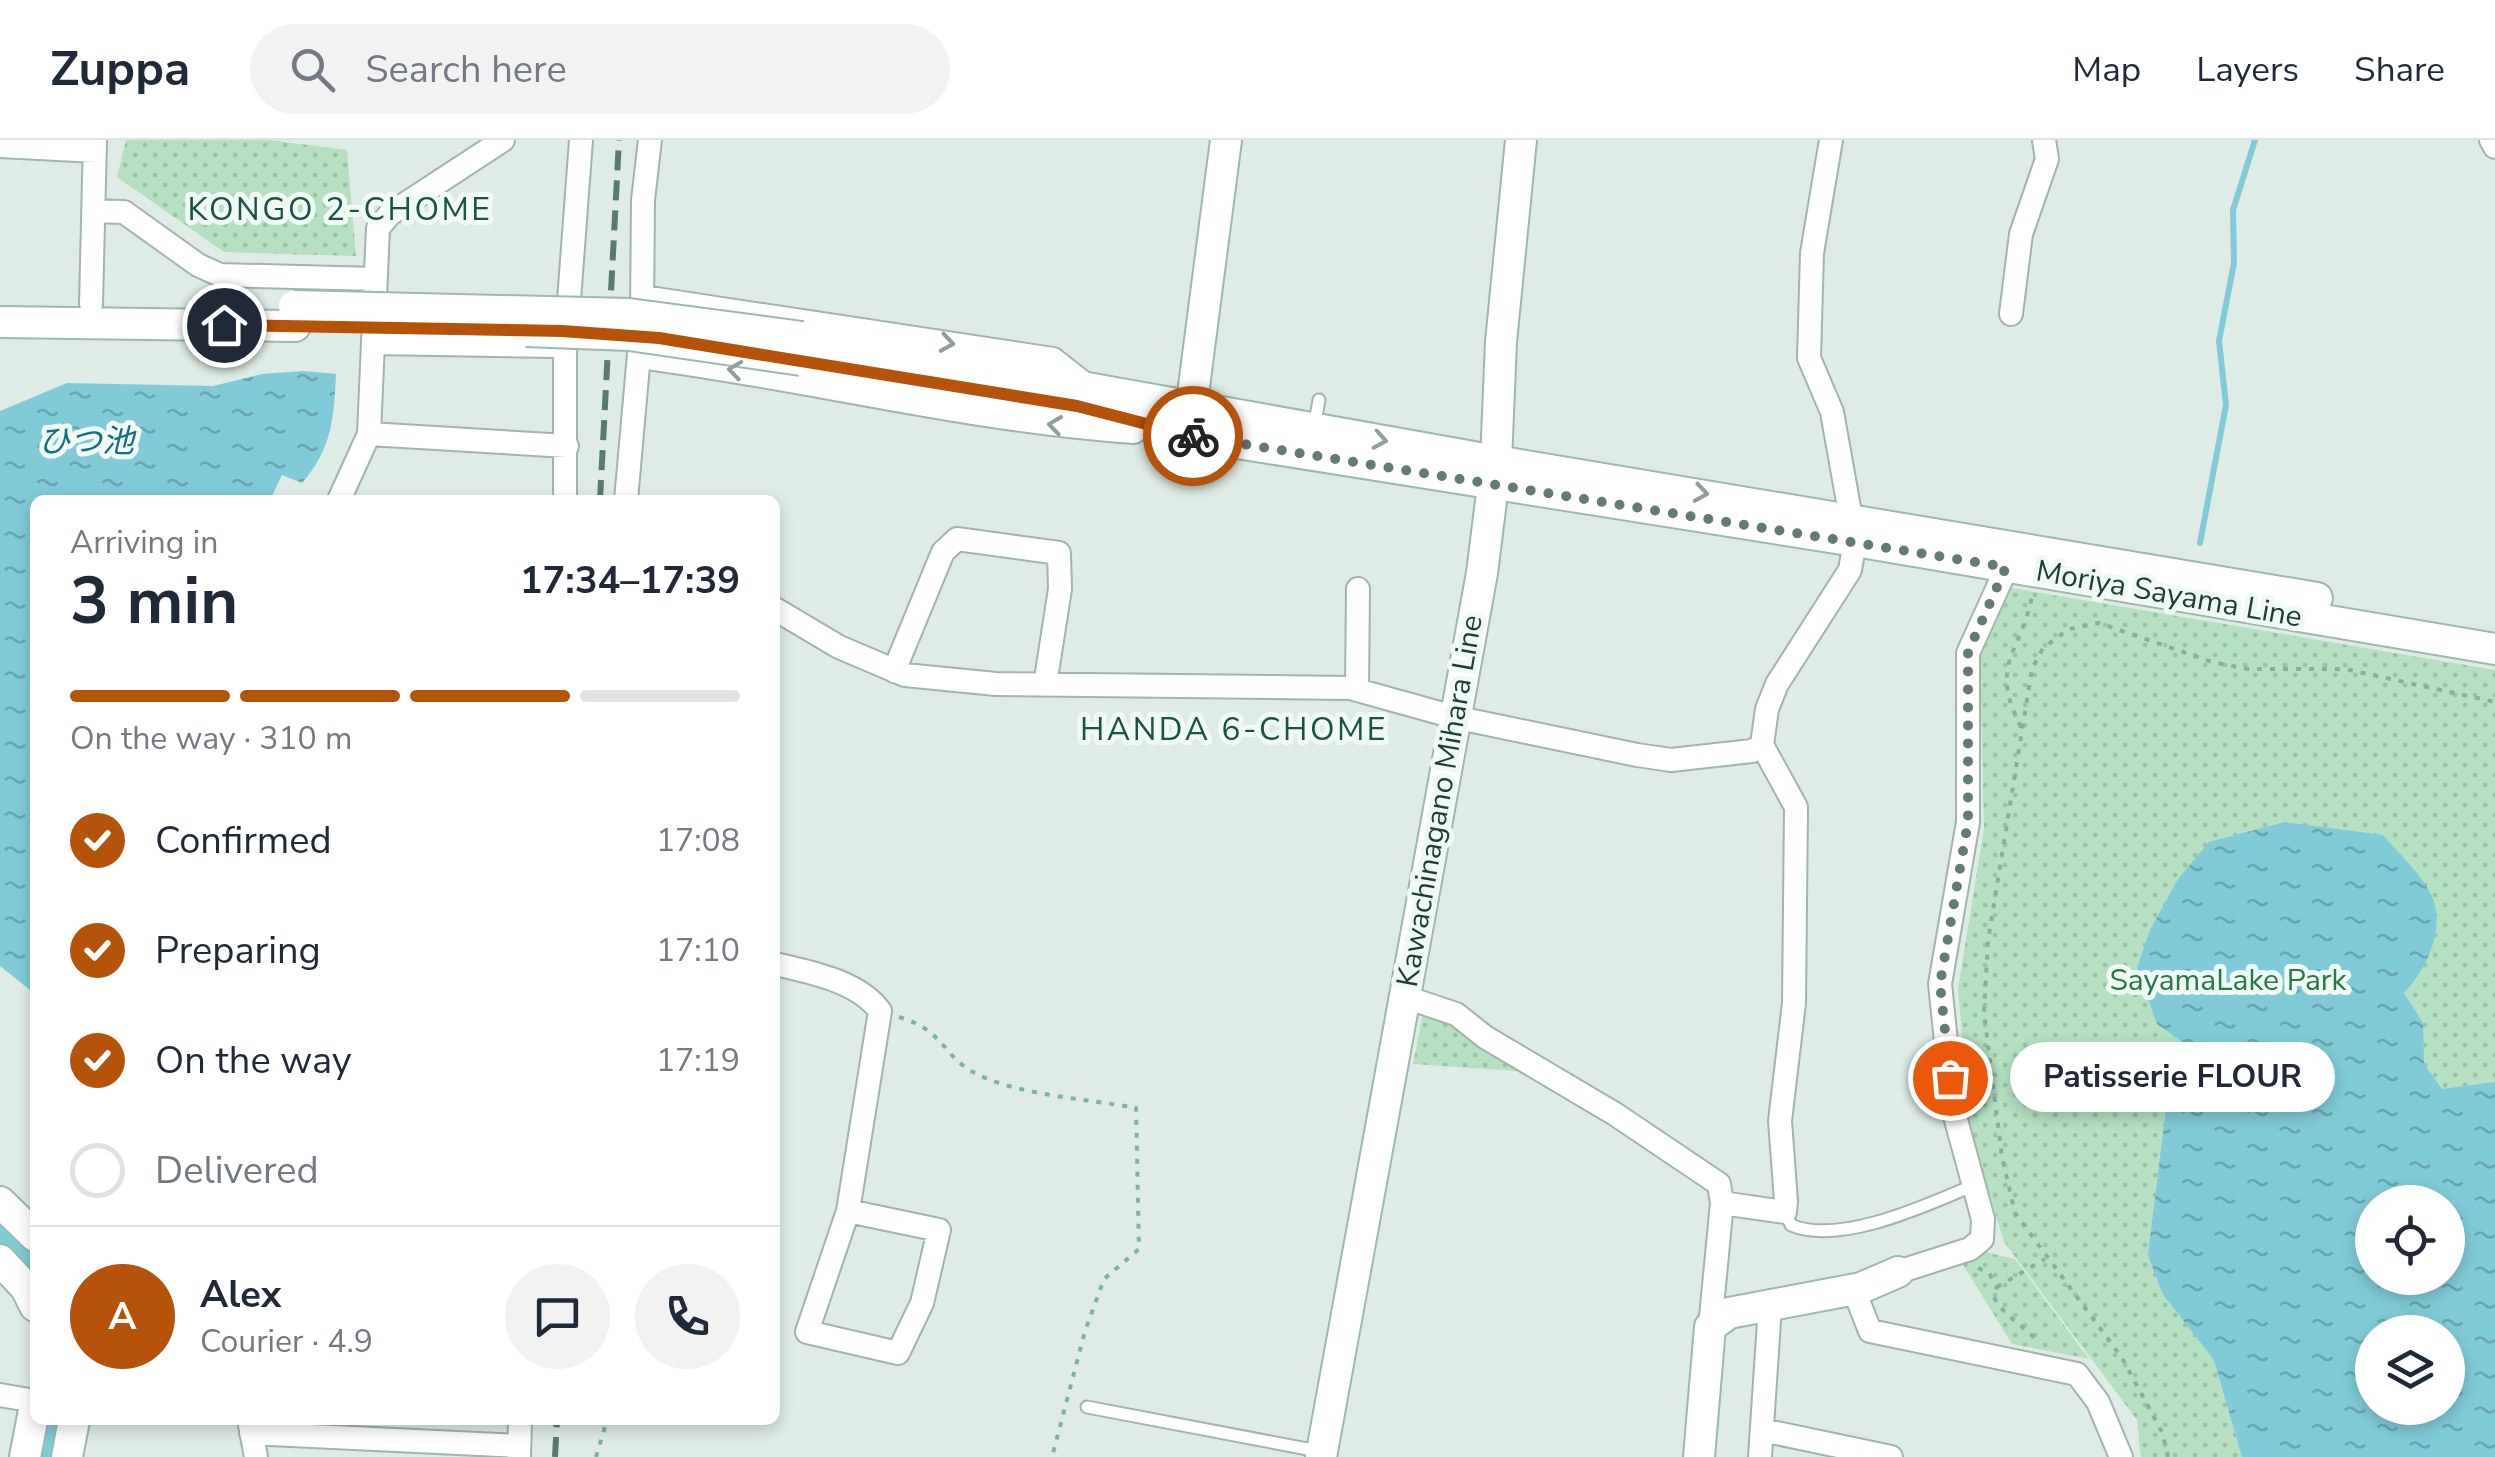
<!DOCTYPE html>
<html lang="en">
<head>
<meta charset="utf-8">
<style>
  body { margin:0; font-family:"Nunito Sans","Noto Sans JP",sans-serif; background:#f2f2f3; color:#1f2937; height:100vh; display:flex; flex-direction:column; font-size:38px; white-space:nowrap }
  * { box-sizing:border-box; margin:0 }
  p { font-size:32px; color:#747a83 }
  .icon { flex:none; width:55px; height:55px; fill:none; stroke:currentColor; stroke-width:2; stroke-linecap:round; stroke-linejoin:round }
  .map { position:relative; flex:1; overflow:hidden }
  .sheet { position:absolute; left:30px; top:355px; width:750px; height:930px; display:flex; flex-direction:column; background:#fff; border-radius:15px; box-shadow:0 5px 15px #0003 }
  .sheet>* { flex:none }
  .tools { position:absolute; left:2355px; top:1045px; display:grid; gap:20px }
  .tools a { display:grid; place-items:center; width:110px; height:110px; border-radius:50%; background:#fff; box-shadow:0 5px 15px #0003; font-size:50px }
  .pin { position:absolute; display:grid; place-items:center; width:85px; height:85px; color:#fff; margin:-42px; border:5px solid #fff; border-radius:50%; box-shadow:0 2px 10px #0007 }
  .courier { position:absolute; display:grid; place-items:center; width:100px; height:100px; margin:-50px; border:8px solid #b45309; border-radius:50%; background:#fff; color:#222; box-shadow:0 2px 12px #0007 }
  .bubble { position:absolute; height:70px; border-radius:35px; background:#fff; box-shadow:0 5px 15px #0003; font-size:32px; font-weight:700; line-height:70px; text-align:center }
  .overview em { font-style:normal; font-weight:700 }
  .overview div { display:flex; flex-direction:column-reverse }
  .overview { display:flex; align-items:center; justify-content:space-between; height:170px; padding:0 40px }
  h1 { font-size:65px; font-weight:700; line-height:75px }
  .bar { display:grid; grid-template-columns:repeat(4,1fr); gap:15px 10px; align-content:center; height:120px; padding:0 40px }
  .bar i { height:12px; border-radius:8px; background:#e0e1e3 }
  .bar .on { background:#b45309 }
  .bar p { grid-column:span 4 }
  .line { display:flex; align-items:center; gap:25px; padding:0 40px; border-top:2px solid #e0e1e3 }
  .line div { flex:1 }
  .round { display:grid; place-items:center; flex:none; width:105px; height:105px; border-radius:52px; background:#f2f2f3 }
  ol { padding:0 40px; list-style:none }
  li { display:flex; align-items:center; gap:30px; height:110px }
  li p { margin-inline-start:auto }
  li .icon { padding:10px; border-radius:50%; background:#b45309; color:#fff; stroke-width:4 }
  li:last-child { color:#747a83 }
  li i { width:55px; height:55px; border:5px solid #e0e1e3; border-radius:50% }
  header { display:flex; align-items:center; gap:60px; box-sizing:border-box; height:140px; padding:0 50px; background:#fff; border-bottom:2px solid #e0e1e3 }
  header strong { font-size:48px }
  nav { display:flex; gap:55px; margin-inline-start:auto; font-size:35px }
  .search { width:700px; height:90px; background:#f2f2f3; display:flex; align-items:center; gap:25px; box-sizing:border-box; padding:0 35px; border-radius:55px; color:#747a83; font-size:38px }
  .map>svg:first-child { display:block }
  .park { fill:url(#park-dots); fill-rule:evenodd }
  .water { fill:url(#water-ripples); fill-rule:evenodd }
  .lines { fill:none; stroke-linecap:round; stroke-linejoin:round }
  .stream { stroke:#81cbd8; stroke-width:6 }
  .river { stroke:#81cbd8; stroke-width:38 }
  .lane-casing { stroke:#a1b4ad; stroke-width:15 }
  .street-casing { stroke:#a1b4ad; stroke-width:26 }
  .secondary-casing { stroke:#9cb9af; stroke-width:34 }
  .path { stroke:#7cb4a2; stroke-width:4; stroke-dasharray:5 8; stroke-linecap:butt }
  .lane { stroke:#fff; stroke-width:11 }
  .street { stroke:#fff; stroke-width:22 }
  .secondary { stroke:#fff; stroke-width:30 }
  .rail { stroke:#587a71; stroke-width:6; stroke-dasharray:20 10; stroke-linecap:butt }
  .secondary-bridge-casing { stroke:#9cb9af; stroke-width:34; stroke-linecap:butt }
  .secondary-bridge { stroke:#fff; stroke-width:30 }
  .oneway { stroke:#8e9e9a }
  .done { stroke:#627b73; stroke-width:10; stroke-dasharray:0 18 }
  .route { stroke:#b45309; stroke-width:12 }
  .labels { text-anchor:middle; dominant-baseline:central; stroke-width:10; stroke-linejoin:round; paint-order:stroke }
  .street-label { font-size:30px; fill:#1e3e35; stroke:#f0f9f4 }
  .park-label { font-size:30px; fill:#247a44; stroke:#f0f9f4 }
  .neighbourhood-label { font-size:32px; letter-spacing:2.5px; fill:#185344; stroke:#f0f9f4 }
  .water-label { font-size:32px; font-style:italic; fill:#126f81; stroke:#f0f9f4 }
</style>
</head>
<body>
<header>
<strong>Zuppa</strong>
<div class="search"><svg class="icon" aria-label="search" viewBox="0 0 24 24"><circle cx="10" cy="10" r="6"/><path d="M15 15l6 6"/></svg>Search here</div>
<nav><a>Map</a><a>Layers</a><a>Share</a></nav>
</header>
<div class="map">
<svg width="2495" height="1317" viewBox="0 0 2495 1317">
  <defs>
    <pattern id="park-dots" width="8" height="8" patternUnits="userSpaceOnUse" patternTransform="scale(2.5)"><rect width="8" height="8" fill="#b5e0c1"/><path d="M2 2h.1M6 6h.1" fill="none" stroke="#9bc1a6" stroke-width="1.8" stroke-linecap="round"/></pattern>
    <pattern id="water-ripples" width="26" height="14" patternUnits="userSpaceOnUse" patternTransform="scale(2.5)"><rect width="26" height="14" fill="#81cbd8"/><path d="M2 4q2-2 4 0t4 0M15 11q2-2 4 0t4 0" fill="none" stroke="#69a6b0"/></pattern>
  </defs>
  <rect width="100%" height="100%" fill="#dfece6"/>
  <path class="park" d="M 126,0 L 269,0 L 347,10 L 356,116 L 224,112 L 117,37 Z
    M 2012,448 L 2495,530 L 2495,1317 L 2141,1317 L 2137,1280 L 2004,1102 L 1970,988 L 1958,849 L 1984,689 L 1980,518 ZM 2372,1062 L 2448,1062 L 2448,1138 L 2372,1138 ZM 2372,1192 L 2448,1192 L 2448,1268 L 2372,1268 Z
    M 1424,868 L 1530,932 L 1413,924 Z
    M 1986,1112 L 2015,1119 L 2089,1219 L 2012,1204 L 1962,1123 Z"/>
  <path class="water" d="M 303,231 L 336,234 C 334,277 332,309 302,343 L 282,335 L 270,360 L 35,360 L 35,854 L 0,826 L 0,271 L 67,243 L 213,246 L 262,234 Z
    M 2285,682 L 2383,695 C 2398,713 2425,737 2433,759 C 2445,792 2425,831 2404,853 L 2423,883 L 2424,924 L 2442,949 L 2495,942 L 2495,1317 L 2242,1317 L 2214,1220 L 2162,1153 L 2148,1115 L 2167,960 L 2190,936 L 2197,912 L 2157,884 L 2137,828 L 2150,790 L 2178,739 L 2209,702 ZM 2448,1062 L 2448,1138 L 2372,1138 L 2372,1062 ZM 2448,1192 L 2448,1268 L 2372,1268 L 2372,1192 Z"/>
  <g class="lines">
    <path class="stream" d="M 2200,403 L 2226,265 L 2219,201 L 2234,123 L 2233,70 L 2255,0"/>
    <path class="river" d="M 0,1092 L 35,1127
      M 46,1317 L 53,1280"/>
    <g class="lane-casing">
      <path id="lane" d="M 1314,288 L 1319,260
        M 1785,1072 L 1791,1085 C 1839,1106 1927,1065 1972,1046
        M 1087,1267 L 1318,1311"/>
    </g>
    <g class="street-casing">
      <path id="street" d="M 2491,0 L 2495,7
        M 0,6 L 95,11
        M 93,71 L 124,72 L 198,125 L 220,135 L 375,139
        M 643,157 L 1053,219 L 1086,245
        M 91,164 L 95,0
        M 642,171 L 643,60 L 650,0
        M 2011,174 L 2021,94 L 2047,19 L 2044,0
        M 374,203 L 552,206
        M 639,217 C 804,238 968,281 1134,292
        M 369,294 L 567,306
        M 339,360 L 369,294 L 378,88 L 390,74 L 503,0
        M 565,360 L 565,214 L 581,0
        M 626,360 L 640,203
        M 775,469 L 839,507 L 905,535 L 996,544 L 1350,548 L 1454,577 L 1637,615 L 1671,620 L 1752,611 L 1762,605 L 1767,569 L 1777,544 L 1850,430 L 1855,401 L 1832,272 L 1809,218 L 1812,113 L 1831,0
        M 894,531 L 943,412 L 957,399 L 1059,413 L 1060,449 L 1045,545
        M 1357,550 L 1358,449
        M 775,824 C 810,832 858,841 880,871 L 848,1071 L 807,1192 L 898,1213 L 922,1163 L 939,1090 L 848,1071
        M 1405,857 L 1456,874 L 1485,897 L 1615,974 L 1719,1044 L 1722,1063
        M 1898,1132 L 1970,1109 L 1982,1099 L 1983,1079 L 1953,969 L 1940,844 L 1968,682 L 1968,513 L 2007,427
        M 1854,1150 L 1870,1191 L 2077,1234 L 2098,1262 L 2121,1317
        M 1710,1187 L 1722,1063 L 1785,1072 L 1786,1061 L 1780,981 L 1794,863 L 1796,667 L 1762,605
        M 0,1255 L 35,1261
        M 249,1280 L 256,1317
        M 1762,1290 L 1891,1317
        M 251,1293 L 519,1306
        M 519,1317 L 520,1280
        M 1760,1317 L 1770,1166"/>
    </g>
    <g class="secondary-casing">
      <path id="secondary" d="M 0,182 L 295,186
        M 802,197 L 1496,321 L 2317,458
        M 801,220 L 1077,267 L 1187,295 L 1855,401 L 2495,509
        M 1189,285 L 1226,0
        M 0,1062 L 35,1096
        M 0,1120 L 26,1148 L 35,1166
        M 25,1317 L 35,1265
        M 67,1317 L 74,1280
        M 1321,1317 L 1482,433 L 1496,321 L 1501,202 L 1521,0
        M 1699,1317 L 1710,1187 L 1729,1173 L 1861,1148 L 1898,1132"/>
    </g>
    <path class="path" d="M 2021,587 C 1988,523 2021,514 2032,456
      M 899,877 C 945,891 941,914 973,932 C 1014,955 1089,959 1136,968 L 1139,1109 L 1104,1139 L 1085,1191 L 1052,1317
      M 1978,1128 L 1989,1133 L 1997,1147 L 1994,1157 C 2003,1176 2025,1186 2039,1203
      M 1997,1147 L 2045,1119
      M 596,1317 L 607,1280
      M 2168,1317 L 2162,1292 L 2122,1218 L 2015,1073 L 2002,1017 L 1984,873 L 1988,801 L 2032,529 L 2043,508 L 2069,489 L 2099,483 L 2212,522 L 2248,529 L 2345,529 L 2495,562"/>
    <use href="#lane" class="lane"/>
    <use href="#street" class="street"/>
    <use href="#secondary" class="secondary"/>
    <path class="rail" d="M 600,360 L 619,0
      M 555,1317 L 557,1280"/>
    <g class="secondary-bridge-casing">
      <path id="secondary-bridge" d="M 294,166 L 629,174 L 802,197
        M 526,191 L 629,195 L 801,220"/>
    </g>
    <use href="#secondary-bridge" class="secondary-bridge"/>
  </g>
  <defs><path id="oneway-chevron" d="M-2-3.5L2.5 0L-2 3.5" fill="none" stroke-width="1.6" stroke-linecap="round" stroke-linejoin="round" transform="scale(2.5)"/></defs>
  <g class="oneway">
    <use href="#oneway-chevron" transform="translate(947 203) rotate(9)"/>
    <use href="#oneway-chevron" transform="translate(735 230) rotate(-172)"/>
    <use href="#oneway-chevron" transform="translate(1055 285) rotate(-172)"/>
    <use href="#oneway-chevron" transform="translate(1380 300) rotate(10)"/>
    <use href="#oneway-chevron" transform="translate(1701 353) rotate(9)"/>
  </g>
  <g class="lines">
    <path class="done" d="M 1193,296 L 2006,427 L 1968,512 L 1968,682 L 1940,844 L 1950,938"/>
    <path class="route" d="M 224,185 L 562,191 L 659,198 L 1077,266 L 1193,296"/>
  </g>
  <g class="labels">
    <g class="street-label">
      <text transform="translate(2169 454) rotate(10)">Moriya Sayama Line</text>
      <text transform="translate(1440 661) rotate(-80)">Kawachinagano Mihara Line</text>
    </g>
    <g class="park-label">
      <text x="2228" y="840">SayamaLake Park</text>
    </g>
    <g class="neighbourhood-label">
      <text x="340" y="69">KONGO 2-CHOME</text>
      <text x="1234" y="589">HANDA 6-CHOME</text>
    </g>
    <g class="water-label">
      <text x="86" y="301">ひつ池</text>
    </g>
  </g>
</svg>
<div class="tools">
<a><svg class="icon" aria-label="locate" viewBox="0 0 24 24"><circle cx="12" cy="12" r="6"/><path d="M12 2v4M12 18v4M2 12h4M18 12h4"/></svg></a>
<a><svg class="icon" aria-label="layers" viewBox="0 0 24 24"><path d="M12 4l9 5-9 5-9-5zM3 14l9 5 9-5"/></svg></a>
</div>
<div class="pin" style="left:1950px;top:938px;background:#ea580c"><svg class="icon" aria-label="bag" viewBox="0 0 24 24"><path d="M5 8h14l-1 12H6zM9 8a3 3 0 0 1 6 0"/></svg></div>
<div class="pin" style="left:224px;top:185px;background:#1f2937"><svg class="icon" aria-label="home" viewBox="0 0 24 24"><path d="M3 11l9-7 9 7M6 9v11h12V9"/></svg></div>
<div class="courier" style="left:1193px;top:296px"><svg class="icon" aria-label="bike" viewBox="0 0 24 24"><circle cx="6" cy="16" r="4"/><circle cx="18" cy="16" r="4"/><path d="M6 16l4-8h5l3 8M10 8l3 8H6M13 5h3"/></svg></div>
<div class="bubble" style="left:2010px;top:902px;width:325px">Patisserie FLOUR</div>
<section class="sheet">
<div class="overview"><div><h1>3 min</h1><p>Arriving in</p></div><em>17:34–17:39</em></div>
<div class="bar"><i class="on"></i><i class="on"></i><i class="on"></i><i></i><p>On the way · 310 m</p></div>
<ol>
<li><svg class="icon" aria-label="check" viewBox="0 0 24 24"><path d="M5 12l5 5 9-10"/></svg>Confirmed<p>17:08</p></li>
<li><svg class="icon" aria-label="check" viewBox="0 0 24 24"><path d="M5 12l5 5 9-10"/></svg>Preparing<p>17:10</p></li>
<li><svg class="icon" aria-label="check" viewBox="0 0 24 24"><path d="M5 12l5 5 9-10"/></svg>On the way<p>17:19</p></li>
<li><i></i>Delivered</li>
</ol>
<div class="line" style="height:180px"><b class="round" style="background:#b45309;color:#fff">A</b><div><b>Alex</b><p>Courier · 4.9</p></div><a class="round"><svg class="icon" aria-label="chat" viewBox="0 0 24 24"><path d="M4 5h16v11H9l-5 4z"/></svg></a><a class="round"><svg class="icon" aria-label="phone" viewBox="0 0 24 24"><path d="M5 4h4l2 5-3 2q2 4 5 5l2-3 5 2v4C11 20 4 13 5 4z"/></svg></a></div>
</section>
</div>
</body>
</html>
